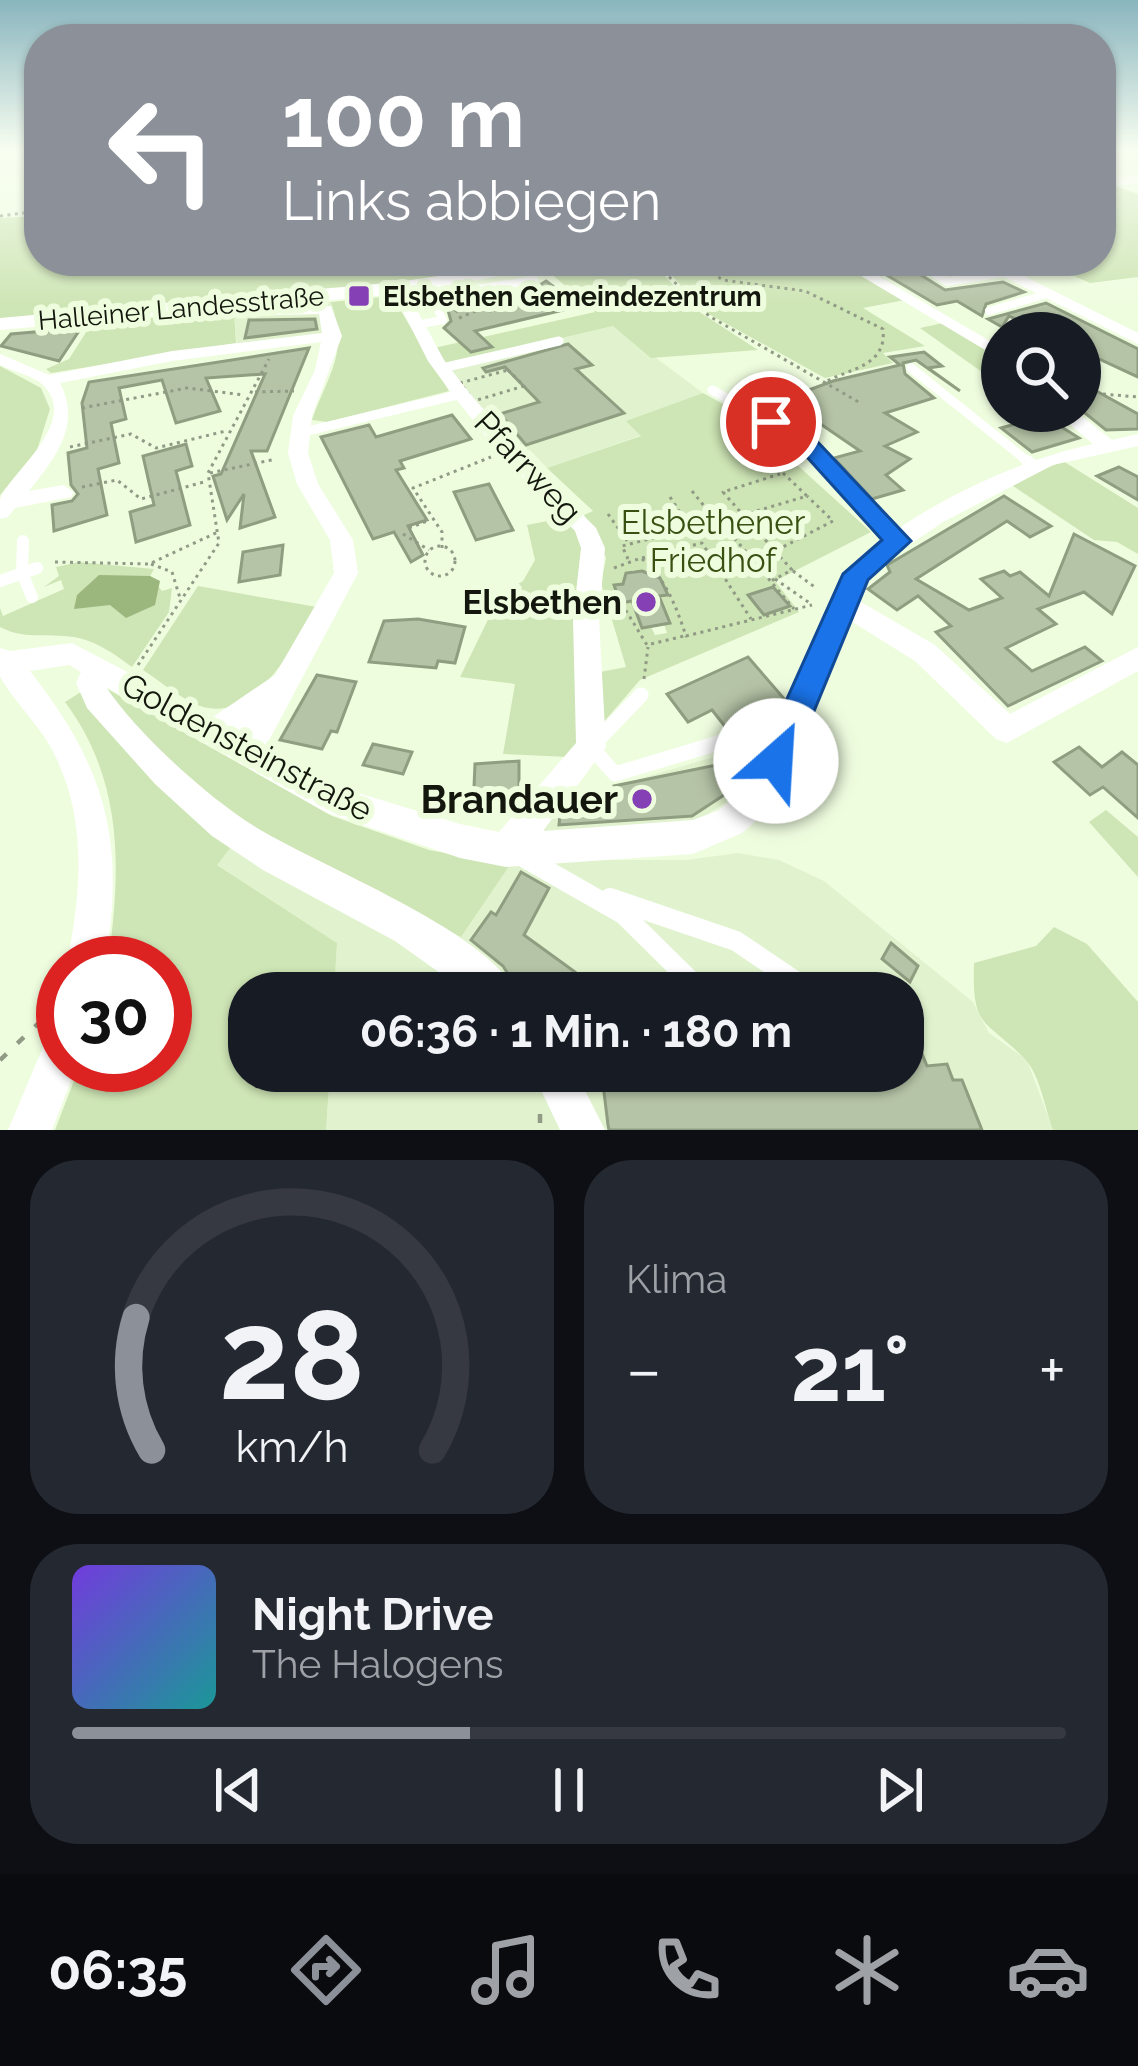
<!DOCTYPE html>
<html lang="de">
<head>
<meta charset="utf-8">
<style>
	body { margin:0; font-family:Raleway,sans-serif; background:#242831; color:#f1f3f6; height:100vh; display:flex; flex-direction:column; font-size:45px; white-space:nowrap }
	* { box-sizing:border-box; margin:0 }
	p { font-size:39px; color:#9ea1a6 }
	.icon { flex:none; width:66px; height:66px; fill:none; stroke:currentColor; stroke-width:2; stroke-linecap:round; stroke-linejoin:round }
	.map { position:relative; height:1130px; overflow:hidden }
	.side { display:flex; flex-direction:column; gap:30px; padding:30px; background:#0d0f14; flex:1 }
	.side>* { flex:none }
	.banner { position:absolute; left:24px; top:24px; width:1092px; height:252px; border-radius:48px; box-shadow:0 3px 9px #0004; background:#8c9099; color:#fff; overflow:hidden }
	.controls { position:absolute; left:981px; top:312px; display:grid; gap:24px }
	.controls a { display:grid; place-items:center; width:120px; height:120px; border-radius:50%; background:#171b24; box-shadow:0 3px 9px #0004; font-size:60px }
	.speed { position:absolute; left:36px; top:936px; display:flex; gap:24px; font-size:60px; font-weight:700; text-align:center }
	.speed>* { display:grid; place-content:center; width:156px; height:156px; border-radius:50%; background:#171b24; box-shadow:0 3px 9px #0004; line-height:1 }
	.speed .limit { border:18px solid #d22; background:#fff; color:#111 }
	.pin { position:absolute; display:grid; place-items:center; width:102px; height:102px; color:#fff; margin:-51px; border:6px solid #fff; border-radius:50%; box-shadow:0 3px 12px #0007 }
	.me { position:absolute; width:132px; margin:-66px; rotate:26deg; stroke-linejoin:round; filter:drop-shadow(0 0 9px #0008) }
	.turn { display:flex; align-items:center; gap:42px; height:252px; padding:0 60px; font-size:54px }
	.turn .icon { width:156px; height:156px; stroke-width:2.5 }
	.turn b { display:block; font-size:84px; line-height:102px }
	.big { font-size:90px; font-weight:700; line-height:1.1 }
	.side .widget { flex:1; display:flex; flex-direction:column; justify-content:center; gap:18px; min-width:0; padding:0 42px; border-radius:48px; background:#242831 }
	.side .dial { align-items:center; gap:0 }
	.dial svg { height:312px; overflow:visible; fill:none; stroke:#363941; stroke-width:7; stroke-linecap:round; text-anchor:middle }
	.dial text { fill:#f1f3f6; stroke:none }
	.song { display:flex; align-items:center; gap:36px }
	.cover { width:144px; height:144px; border-radius:18px; background:linear-gradient(135deg,hsl(260 70% 55%),hsl(180 70% 35%)) }
	.played { height:12px; border-radius:6px; background:linear-gradient(90deg,#8c9099 40%,#363941 40%) }
	.keys { display:flex; justify-content:space-around; direction:ltr }
	.heat { display:flex; justify-content:space-between; align-items:center; font-size:66px; direction:ltr }
	.side .tiles { flex:1; display:grid; gap:30px; grid-template-columns:1fr 1fr }
	.widget:last-child { grid-column:span 2 }
	.trip { position:absolute; left:228px; top:972px; width:696px; height:120px; border-radius:48px; background:#171b24; box-shadow:0 3px 9px #0004; font-weight:700; line-height:120px; text-align:center }
	.dock { display:flex; height:192px; justify-content:space-around; align-items:center; background:#090b0e; color:#9ea1a6 }
	.dock .icon { width:84px; height:84px }
	.dock .active { color:#8c9099 }
	.dock b { font-size:54px; color:#f1f3f6 }
	.map>svg:first-child { display:block }
</style>
</head>
<body>
<div class="map">
<svg width="1138" height="1130" viewBox="0 0 1138 1130">
	<rect width="100%" height="100%" fill="#effddf"/>
	<g fill="#e1f3ce">
		<polygon points="331,302 341,333 237,349 234,311"/>
		<polygon points="613,326 703,393 627,421 642,435 547,468 530,450 518,455 446,365"/>
		<polygon points="778,738 746,789 702,818 665,832 541,838 554,804"/>
		<polygon points="245,830 461,937 510,865 549,860 686,860 738,853 779,860 824,881 973,1002 989,1033 1027,1060 1053,1130 326,1130 330,1071 903,1071 903,993 334,993 337,943 216,864"/>
	</g>
	<g fill="#cee5b5" fill-rule="evenodd">
		<polygon points="1112,185 1138,194 1138,277 1090,283 1056,268 1070,264 1066,261 1101,261 1101,186"/>
		<polygon points="39,216 39,261 464,261 467,271 421,281 0,321 0,218"/>
		<polygon points="602,261 650,261 701,313 758,350 651,358 613,326 446,365 434,348 595,312 547,270"/>
		<polygon points="658,261 838,261 905,300 863,308 925,346 883,353 893,363 825,378 707,313"/>
		<path d="M392,296L449,391L328,422L312,420C329,372 349,354 331,302Z"/>
		<polygon points="234,311 236,343 51,373 46,369 69,359 92,323"/>
		<polygon points="943,323 1002,358 1002,374 989,377 920,328"/>
		<polygon points="0,366 41,388 50,409 37,450 0,495"/>
		<path d="M703,393L801,447L784,453L871,532L775,581L799,612L640,680L602,724L595,673L626,667L601,583L606,558L584,515L593,511L547,468L641,436L626,421ZM633,570L660,578L668,594L659,596L669,622L664,624L667,633L655,635L651,627L642,628L632,601L620,602L614,586L625,583L624,576Z"/>
		<polygon points="1063,461 1138,508 1138,554 1117,542 1094,540 1010,484"/>
		<polygon points="563,518 571,520 587,555 576,749 568,757 503,754 515,684 460,677 500,595 523,581 535,560 527,525"/>
		<path d="M79,562L154,569L150,576L162,591L172,588L169,612L132,667C115,655 100,643 79,638C52,632 26,641 0,627V608L3,616L64,589L61,580L44,587L59,576L56,567L38,571Z"/>
		<path d="M198,586L317,607C295,642 256,725 200,706C181,699 160,681 143,670Z"/>
		<polygon points="102,686 332,816 429,850 510,865 461,937 245,830 134,730"/>
		<path d="M81,692L234,843L217,865L337,943L334,993H249V1071H330L326,1130H55L80,1065H165V963H108C121,870 124,781 65,702Z"/>
		<polygon points="1106,810 1138,837 1138,877 1089,822"/>
		<path d="M1054,927L1087,944L1138,1002V1130H1053C1045,1109 1040,1074 1024,1058C983,1017 972,1029 974,963L1036,946Z"/>
	</g>
	<polygon fill="#9cb77e" points="99,575 150,576 160,581 155,605 126,618 110,605 74,609 77,595"/>
	<g fill="#b5c3a6" stroke="#8f9d81" stroke-width="3">
		<polygon points="900,262 945,290 1003,282 1024,292 986,304 982,316 957,301 937,305 873,267"/>
		<polygon points="546,281 580,306 475,331 492,347 471,352 444,328 451,321 446,303 458,312 449,302 535,288"/>
		<polygon points="1046,303 1138,349 1138,377 1082,351 1080,333 1045,333 1009,316 1002,327 988,319"/>
		<polygon points="315,319 317,329 245,338 249,320"/>
		<polygon points="81,328 59,361 1,346 11,334"/>
		<polygon points="568,344 592,365 576,369 624,413 526,445 500,414 539,402 505,367 486,372 483,368"/>
		<polygon points="309,348 267,451 251,451 275,517 240,528 244,494 227,520 213,476 221,474 265,374 206,378 220,411 176,423 162,380 119,388 126,419 111,423 119,463 98,469 107,515 54,531 52,505 72,501 78,494 71,485 68,453 87,448 82,403 89,382"/>
		<polygon points="924,352 942,366 928,368 960,391 916,360 903,363 905,374 934,398 885,413 917,432 885,446 910,459 886,475 903,490 872,499 834,458 860,451 822,425 806,432 763,407 833,381 900,365 890,357"/>
		<polygon points="1080,382 1138,414 1138,429 1106,430 1080,409"/>
		<polygon points="452,415 471,439 400,461 404,468 396,470 427,520 408,526 423,555 411,562 394,532 373,539 321,437 369,425 376,437"/>
		<polygon points="1044,416 1079,438 1032,452 1001,428"/>
		<polygon points="186,444 192,466 176,471 190,525 136,542 130,512 154,505 143,456"/>
		<polygon points="1119,467 1138,477 1138,500 1097,476"/>
		<polygon points="489,484 513,530 476,540 454,492"/>
		<polygon points="1004,496 1051,526 1030,537 1007,521 916,579 969,610 1002,598 981,579 1004,571 1010,576 1020,572 1049,596 1074,534 1135,566 1112,614 1084,592 1038,609 1056,624 1006,648 1032,671 1085,647 1102,661 1008,706 936,632 951,626 918,596 897,610 868,589 890,572 887,565"/>
		<polygon points="283,545 280,575 239,582 243,552"/>
		<polygon points="642,571 660,578 668,595 659,596 670,623 642,628 632,601 620,603 614,585 623,584 626,573"/>
		<polygon points="773,587 790,606 764,615 748,595"/>
		<polygon points="418,619 465,627 455,663 438,661 436,668 369,662 384,621"/>
		<polygon points="748,657 786,701 779,717 735,739 712,710 688,722 667,694"/>
		<polygon points="317,675 356,682 337,732 331,731 322,749 280,740"/>
		<polygon points="373,744 412,752 403,774 363,765"/>
		<polygon points="1079,747 1102,767 1122,752 1138,765 1138,818 1103,787 1090,795 1054,762"/>
		<polygon points="519,761 519,802 514,807 473,810 475,764"/>
		<polygon points="736,761 744,782 692,816 559,825 560,815 588,808 586,800 615,792 614,786"/>
		<polygon points="521,872 549,888 524,935 575,972 565,993 520,993 503,966 471,940 491,912 496,915"/>
		<polygon points="891,943 918,966 910,982 882,959"/>
		<polygon points="921,1051 927,1066 947,1064 953,1080 962,1080 982,1130 609,1130 608,1125 603,1084 611,1071 617,1071 621,1085 683,1078 682,1071 903,1071 903,1053"/>
	</g>
	<g fill="none" stroke-linecap="round" stroke-linejoin="round">
		<g stroke="#909a85" stroke-width="3" stroke-dasharray="3 4.5" stroke-linecap="butt">
			<polyline points="0,216 39,211"/>
			<polyline points="653,261 709,316 862,404"/>
			<path d="M693,261L723,280L805,291L883,329C887,366 851,368 825,382"/>
			<polyline points="492,302 515,306 543,301"/>
			<polyline points="489,311 514,307"/>
			<polyline points="459,318 492,304"/>
			<polygon points="508,370 524,386 474,401 460,383"/>
			<polyline points="255,392 294,391"/>
			<polyline points="1103,394 1138,397"/>
			<polyline points="82,408 187,388 244,395"/>
			<polyline points="70,447 131,434 156,448 226,431"/>
			<polyline points="210,473 276,459"/>
			<polygon points="783,473 807,496 743,515 723,492"/>
			<polyline points="82,487 117,480 141,499 204,482"/>
			<polyline points="692,491 717,522"/>
			<polyline points="670,497 689,526"/>
			<polyline points="639,506 657,536"/>
			<polyline points="608,514 628,542"/>
			<polyline points="720,521 794,609"/>
			<polyline points="409,528 430,520"/>
			<polyline points="403,534 429,550"/>
			<circle cx="440" cy="561" r="15"/>
			<polyline points="442,548 442,532 413,488 491,457"/>
			<polyline points="777,550 833,521 807,496"/>
			<polyline points="642,558 702,543 751,619"/>
			<polyline points="628,559 622,546 743,515 792,570 771,581"/>
			<polyline points="55,562 149,564 218,532"/>
			<polyline points="151,564 172,572 180,598"/>
			<path d="M614,568L641,558C666,579 676,606 686,636L812,605"/>
			<polyline points="793,571 816,588"/>
			<polyline points="775,579 811,604"/>
			<polyline points="614,591 647,645 684,636"/>
			<polyline points="138,665 219,543 208,473 269,359"/>
			<polyline points="644,679 648,647"/>
		</g>
		<g stroke="#909a85" stroke-width="4.5" stroke-dasharray="9 15" stroke-linecap="butt">
			<polyline points="41,1025 57,971"/>
			<polyline points="0,1060 42,1020"/>
			<polyline points="540,1114 540,1130"/>
		</g>
		<g stroke="#fff" stroke-width="8">
			<polyline points="989,311 1044,295"/>
			<polyline points="416,325 443,320 435,304 441,295 534,280"/>
		</g>
		<g stroke="#fff" stroke-width="9">
			<polyline points="442,368 559,341"/>
			<polyline points="911,368 1031,464"/>
			<polyline points="712,390 804,441 825,464"/>
			<polyline points="299,433 461,394"/>
		</g>
		<g stroke="#fff" stroke-width="12">
			<polyline points="822,461 898,541"/>
			<polyline points="1027,461 1035,467"/>
			<polyline points="23,541 22,573 32,597"/>
			<polyline points="0,581 37,568"/>
		</g>
		<polyline stroke="#fff" stroke-width="15" points="641,695 591,747 615,774 722,742"/>
		<g stroke="#fff" stroke-width="20">
			<polyline points="525,858 623,914 703,993"/>
			<polyline points="610,898 736,941 813,993"/>
		</g>
		<g fill="#fff" fill-rule="evenodd">
			<polygon points="836,261 853,261 1002,348 1002,360"/>
			<polygon points="904,261 921,261 949,277 991,271 976,261 994,261 1138,333 1138,344 1004,277 947,286"/>
			<path d="M398,284L405,288L444,360L467,390L518,450L596,528L605,548L599,619L606,747L543,831L693,820L719,810L746,788L784,717L848,568C911,510 1010,462 1093,444L1054,411H1075L1112,440L1138,434V446L1053,465L943,522L884,562L867,579L859,601L935,645L1010,714L1138,647V671L1007,743L996,739L915,661L851,621L811,723L768,810L742,833L693,854L506,867L460,858L327,813L106,687C137,733 206,796 254,826C314,864 491,932 516,993H468L395,941L263,870L212,836L155,784L87,708L76,683L81,672L69,665L30,671C106,768 126,841 105,963H67C82,888 88,813 49,744C38,725 7,692 0,676C0,669 0,655 0,648L10,651L72,643L213,717L275,675L334,573L330,540L297,484L288,453L293,416L315,370L321,342L172,361L60,383C82,425 55,458 29,491L63,485L74,492L71,497L15,508L8,517L0,519C0,513 0,506 0,500C6,476 82,422 43,385C34,376 12,371 0,365V354L49,375L172,351L322,333L319,314L248,316L245,303L252,299L257,300L260,308L331,306L342,336L312,416L308,453L318,484L353,540L358,573L266,746L345,789L460,824L499,832L576,743L573,619L581,548L575,531L504,458L455,398L428,361L391,288Z"/>
			<polygon points="63,1027 63,1065 77,1065 52,1130 8,1130 49,1033"/>
			<polygon points="532,1071 575,1071 605,1130 560,1130"/>
		</g>
		<g fill="#fff" fill-rule="evenodd">
			<polygon points="1138,176 1138,184 1101,186 1101,178"/>
			<polygon points="539,261 585,261 398,294 0,330 0,318 398,282"/>
		</g>
	</g>
	<linearGradient id="sky" x2="0" y2="1"><stop stop-color="#89b5be"/><stop offset="0.49" stop-color="#f8fef1"/><stop offset="1" stop-color="#f8fef1" stop-opacity="0"/></linearGradient>
	<rect width="1138" height="307" fill="url(#sky)"/>
	<polygon fill="#1a73e8" stroke="#114b97" stroke-width="3" points="771,415 813,437 911,541 868,580 789,772 776,777 764,772 759,761 843,574 882,540 797,446 764,426 764,417"/>
	<g fill="#8440b4" stroke="#effddf" stroke-width="4.5">
		<rect x="347" y="284" width="24" height="24" rx="6"/>
		<circle cx="646" cy="602" r="12"/>
		<circle cx="642" cy="799" r="12"/>
	</g>
	<g text-anchor="middle" dominant-baseline="central" stroke-width="12" stroke-linejoin="round" paint-order="stroke">
		<g font-size="27" font-weight="bold" fill="#13170d" stroke="#effddf" text-anchor="start">
			<text x="383" y="296">Elsbethen Gemeindezentrum</text>
		</g>
		<g font-size="27" fill="#13170d" stroke="#effddf">
			<text transform="translate(181 308) rotate(-5)">Halleiner Landesstraße</text>
		</g>
		<g font-size="33" fill="#13170d" stroke="#effddf">
			<text transform="translate(528 467) rotate(47)">Pfarrweg</text>
			<text transform="translate(247 747) rotate(28)">Goldensteinstraße</text>
		</g>
		<g font-size="33" fill="#385012" stroke="#effddf">
			<text x="713" y="522">Elsbethener<tspan x="713" dy="38">Friedhof</tspan></text>
		</g>
		<g font-size="33" font-weight="bold" fill="#13170d" stroke="#effddf" text-anchor="end">
			<text x="622" y="602">Elsbethen</text>
		</g>
		<g font-size="39" font-weight="bold" fill="#13170d" stroke="#effddf" text-anchor="end">
			<text x="618" y="799">Brandauer</text>
		</g>
	</g>
</svg>
<div class="controls">
<a><svg class="icon" aria-label="search" viewBox="0 0 24 24"><circle cx="10" cy="10" r="6"/><path d="M15 15l6 6"/></svg></a>
</div>
<div class="speed"><div class="limit">30</div></div>
<div class="pin" style="left:771px;top:422px;background:#d93025"><svg class="icon" aria-label="arrive" viewBox="0 0 24 24"><path d="M6 21V4h12l-3 4 3 4H6"/></svg></div>
<svg class="me" style="left:776px;top:761px" viewBox="-20 -20 40 40"><circle r="19" fill="#fff"/><path d="M0-13L10 11 0 6-10 11z" fill="#1a73e8"/></svg>
<div class="trip">06:36 · 1 Min. · 180 m</div>
<div class="banner">
<div class="turn"><svg class="icon" aria-label="left" viewBox="0 0 24 24"><path d="M17 20v-9H6M10 6l-5 5 5 5"/></svg><div><b>100 m</b>Links abbiegen</div></div>
</div>
</div>
<section class="side">
<div class="tiles">
<div class="widget dial"><svg viewBox="0 0 100 80">
<path d="M14 69A42 42 0 1 1 86 69"/>
<path d="M14 69A42 42 0 0 1 10 35" stroke="#8c9099"/>
<text x="50" y="56" font-size="32" font-weight="700">28</text>
<text x="50" y="72" font-size="11">km/h</text>
</svg></div>
<div class="widget"><p>Klima</p>
<div class="heat"><a>−</a><b class="big">21°</b><a>+</a></div>
</div>
<div class="widget">
<div class="song"><i class="cover"></i><div><b>Night Drive</b><p>The Halogens</p></div></div>
<div class="played"></div>
<div class="keys"><svg class="icon" aria-label="previous" viewBox="0 0 24 24"><path d="M18 5L8 12l10 7zM5 5v14"/></svg><svg class="icon" aria-label="pause" viewBox="0 0 24 24"><path d="M8 5v14M16 5v14"/></svg><svg class="icon" aria-label="next" viewBox="0 0 24 24"><path d="M6 5l10 7-10 7zM19 5v14"/></svg></div>
</div>
</div>
</section>
<nav class="dock">
<b>06:35</b>
<svg class="icon active" aria-label="directions" viewBox="0 0 24 24"><path d="M12 3l9 9-9 9-9-9zM9 14v-3h6M13 9l2 2-2 2"/></svg>
<svg class="icon" aria-label="music" viewBox="0 0 24 24"><path d="M9 18V5l10-2v13"/><circle cx="6" cy="18" r="3"/><circle cx="16" cy="16" r="3"/></svg>
<svg class="icon" aria-label="phone" viewBox="0 0 24 24"><path d="M5 4h4l2 5-3 2q2 4 5 5l2-3 5 2v4C11 20 4 13 5 4z"/></svg>
<svg class="icon" aria-label="climate" viewBox="0 0 24 24"><path d="M12 3v18M4 7l16 10M4 17L20 7"/></svg>
<svg class="icon" aria-label="car" viewBox="0 0 24 24"><path d="M5 17H2v-5l4-1 3-4h7l3 4 3 1v5h-3M9 17h6M6 11h13"/><circle cx="7" cy="17" r="2"/><circle cx="17" cy="17" r="2"/></svg>
</nav>
</body>
</html>
